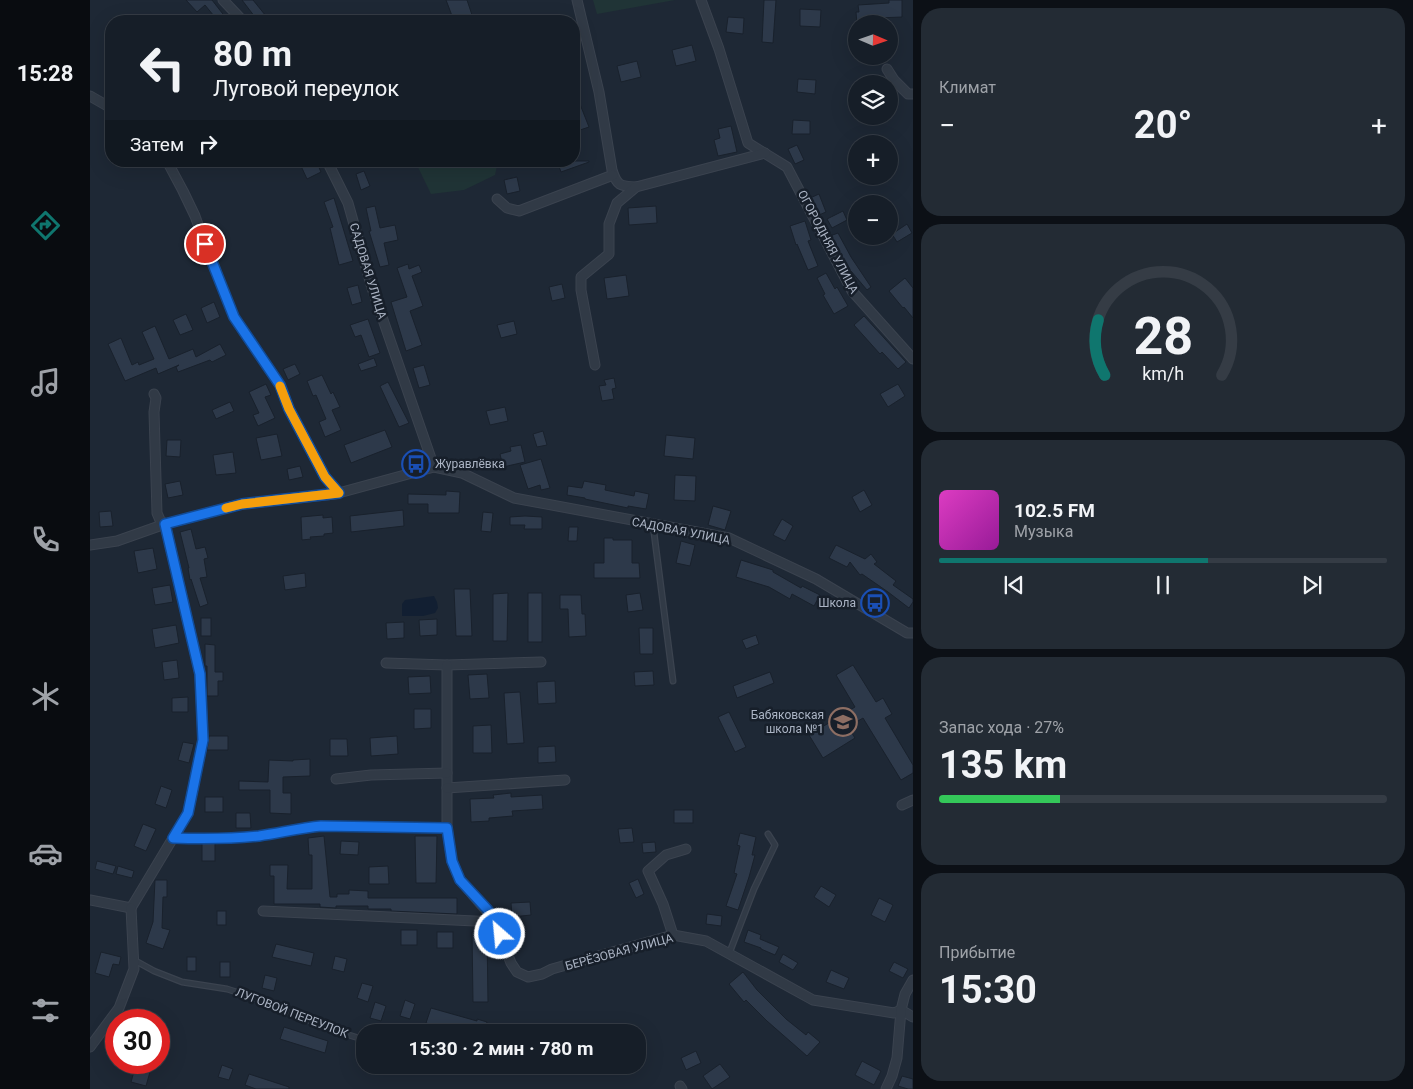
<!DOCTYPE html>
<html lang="ru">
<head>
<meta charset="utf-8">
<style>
	body { margin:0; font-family:Roboto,sans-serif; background:#232b34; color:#f1f3f6; height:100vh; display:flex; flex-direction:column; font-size:19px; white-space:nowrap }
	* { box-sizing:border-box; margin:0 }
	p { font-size:16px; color:#9ea2a8 }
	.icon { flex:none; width:28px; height:28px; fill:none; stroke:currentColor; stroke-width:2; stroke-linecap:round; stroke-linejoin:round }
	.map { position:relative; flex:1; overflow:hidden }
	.panel { display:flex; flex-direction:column; gap:8px; padding:8px; background:#0c1016; width:500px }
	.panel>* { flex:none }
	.guide { position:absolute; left:15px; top:15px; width:475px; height:152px; border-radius:20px; box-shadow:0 5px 20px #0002,0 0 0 1px #353c45; background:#161e28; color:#f1f3f6; overflow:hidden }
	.needle { width:32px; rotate:92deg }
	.fabs { position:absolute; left:758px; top:15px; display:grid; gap:10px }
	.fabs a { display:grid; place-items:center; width:50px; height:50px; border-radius:50%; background:#161e28; box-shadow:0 5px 20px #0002,0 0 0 1px #353c45; font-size:25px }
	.speed { position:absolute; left:15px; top:1009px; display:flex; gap:10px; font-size:25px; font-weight:700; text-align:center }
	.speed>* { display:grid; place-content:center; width:65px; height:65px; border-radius:50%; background:#161e28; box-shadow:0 5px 20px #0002,0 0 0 1px #353c45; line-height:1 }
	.speed .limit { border:8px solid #d22; background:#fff; color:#111 }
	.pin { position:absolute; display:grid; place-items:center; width:42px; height:42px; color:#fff; margin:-21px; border:2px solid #fff; border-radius:50%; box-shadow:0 1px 5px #0007 }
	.me { position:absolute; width:55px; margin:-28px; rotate:333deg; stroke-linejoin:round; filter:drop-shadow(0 0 4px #0008) }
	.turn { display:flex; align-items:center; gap:18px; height:105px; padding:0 25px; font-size:22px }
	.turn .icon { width:65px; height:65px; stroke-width:2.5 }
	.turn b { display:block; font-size:35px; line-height:42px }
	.then { display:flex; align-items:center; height:48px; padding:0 25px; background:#0003; gap:10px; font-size:19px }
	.big { font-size:38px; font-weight:700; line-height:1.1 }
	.panel .tile { flex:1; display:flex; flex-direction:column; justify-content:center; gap:8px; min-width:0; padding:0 18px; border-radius:20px; background:#232b34 }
	.panel .dial { align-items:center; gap:0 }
	.dial svg { height:130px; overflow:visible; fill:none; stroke:#353c45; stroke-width:7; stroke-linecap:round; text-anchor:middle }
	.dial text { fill:#f1f3f6; stroke:none }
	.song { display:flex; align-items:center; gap:15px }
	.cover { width:60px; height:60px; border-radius:8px; background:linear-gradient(135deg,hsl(310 70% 55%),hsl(300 70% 35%)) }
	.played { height:5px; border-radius:2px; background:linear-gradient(90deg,#0f766e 60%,#353c45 60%) }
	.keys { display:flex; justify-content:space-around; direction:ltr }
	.heat { display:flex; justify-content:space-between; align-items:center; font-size:28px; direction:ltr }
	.charge { height:8px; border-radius:4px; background:linear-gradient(90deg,#34c759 27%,#353c45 0) }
	.trip { position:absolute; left:266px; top:1024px; width:290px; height:50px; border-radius:20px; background:#161e28; box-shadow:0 5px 20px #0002,0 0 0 1px #353c45; font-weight:700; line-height:50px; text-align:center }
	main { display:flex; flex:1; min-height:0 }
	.tabs { display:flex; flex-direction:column; width:90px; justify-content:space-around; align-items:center; background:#090c10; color:#9ea2a8 }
	.tabs .icon { width:35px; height:35px }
	.tabs .current { color:#0f766e }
	.tabs b { font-size:22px; color:#f1f3f6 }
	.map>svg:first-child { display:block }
</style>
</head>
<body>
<main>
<nav class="tabs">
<b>15:28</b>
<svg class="icon current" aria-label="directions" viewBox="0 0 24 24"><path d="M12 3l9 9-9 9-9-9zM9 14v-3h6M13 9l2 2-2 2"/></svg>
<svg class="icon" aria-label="music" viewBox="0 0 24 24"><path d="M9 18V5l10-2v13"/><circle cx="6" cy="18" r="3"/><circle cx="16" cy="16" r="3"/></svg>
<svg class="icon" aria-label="phone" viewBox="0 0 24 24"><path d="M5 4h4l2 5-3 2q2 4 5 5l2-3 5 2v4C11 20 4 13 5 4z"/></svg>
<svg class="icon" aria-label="climate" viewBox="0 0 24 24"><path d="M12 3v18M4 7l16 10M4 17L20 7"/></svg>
<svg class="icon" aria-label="car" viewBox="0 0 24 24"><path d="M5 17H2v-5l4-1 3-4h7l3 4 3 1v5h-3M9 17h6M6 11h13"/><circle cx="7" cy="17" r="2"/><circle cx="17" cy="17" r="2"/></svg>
<svg class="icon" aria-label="filters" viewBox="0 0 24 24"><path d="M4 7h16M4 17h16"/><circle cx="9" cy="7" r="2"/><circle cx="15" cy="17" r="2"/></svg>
</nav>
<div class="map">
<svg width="823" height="1089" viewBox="0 0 823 1089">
	<rect width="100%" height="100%" fill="#1e2835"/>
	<g fill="#203436">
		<polygon points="503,0 585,0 507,14"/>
		<polygon points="325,161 408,161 405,175 374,190 341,194"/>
	</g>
	<polygon fill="#121f32" points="344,596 347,602 348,608 345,613 333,616 312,616 312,604 315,600"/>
	<g fill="#2d394a" stroke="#19212c">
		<polygon points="96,0 122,0 136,18 132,21 128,21 115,5 107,12"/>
		<polygon points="152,0 163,0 180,21 168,21"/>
		<polygon points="356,0 377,0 384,21 364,21"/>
		<polygon points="674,0 686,0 683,43 672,42"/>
		<polygon points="799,0 812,0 812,17 787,18 787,23 767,24 766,12 769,12 768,5 799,3"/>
		<polygon points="710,9 731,10 730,27 710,26"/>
		<polygon points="638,17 654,18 653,34 636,32"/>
		<polygon points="602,45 606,61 586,66 582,50"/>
		<polygon points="547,61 551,77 531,82 527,66"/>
		<polygon points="708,79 726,80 725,94 707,92"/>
		<polygon points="484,89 499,127 484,132"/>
		<polygon points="703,120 720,121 720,134 702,134"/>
		<polygon points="641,126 647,152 628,156 624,140 630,138 628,129"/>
		<polygon points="707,145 714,160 705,164 698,149"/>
		<polygon points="222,161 226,161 231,172 217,179 211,166"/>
		<polygon points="467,161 499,161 499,162 471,172"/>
		<polygon points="274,171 280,186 271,190 266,174"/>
		<polygon points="427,177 430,191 417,194 414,180"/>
		<polygon points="729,194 736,212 729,215 720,198"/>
		<polygon points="244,198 263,261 249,265 240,228 243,227 234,202"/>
		<polygon points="285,206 290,228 305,225 308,240 294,243 299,265 290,267 279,231 281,231 276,208"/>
		<polygon points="566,206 567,223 539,225 538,208"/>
		<polygon points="753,211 757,220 742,228 737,219"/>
		<polygon points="715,221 721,240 718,241 728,266 718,270 707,244 706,245 700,226"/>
		<polygon points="817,224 822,233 807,242 802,234"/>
		<polygon points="748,233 761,257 781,287 777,290 761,271 760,272 740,236"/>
		<polygon points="318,264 319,269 329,265 332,272 322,276 333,306 320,311 332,345 316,351 301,302 317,297 307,268"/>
		<polygon points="736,273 745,289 747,287 758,306 744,314 733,295 735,294 727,278"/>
		<polygon points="536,275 539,296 517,299 514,278"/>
		<polygon points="815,278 823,288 823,318 814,307 813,308 799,291"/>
		<polygon points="472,284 475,298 462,301 459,287"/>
		<polygon points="268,285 272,302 262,305 257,288"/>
		<polygon points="124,302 130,317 117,323 111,308"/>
		<polygon points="96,314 103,330 90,335 83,320"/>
		<polygon points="774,316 816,362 808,369 792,352 790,354 764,325"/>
		<polygon points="278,319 290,353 279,357 271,335 265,337 260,325"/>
		<polygon points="424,321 427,334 411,338 407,325"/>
		<polygon points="65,326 79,359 103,349 106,357 130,344 136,355 122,362 120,360 88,372 86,367 89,365 68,374 66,368 35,381 18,344 31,338 42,365 48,362 49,365 64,359 52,332"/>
		<polygon points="284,358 287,366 271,371 268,364"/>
		<polygon points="205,364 210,374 198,380 193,369"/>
		<polygon points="334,365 340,385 329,388 323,368"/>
		<polygon points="232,375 241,394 243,392 250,407 242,410 251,430 235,437 229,422 236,419 226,395 223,396 217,381"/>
		<polygon points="524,378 526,388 522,389 524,399 512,401 509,386 516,385 514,380"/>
		<polygon points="298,382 319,423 309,427 290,386"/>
		<polygon points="176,384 181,395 175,397 185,418 168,426 163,415 169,413 159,392"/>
		<polygon points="808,384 815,396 798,407 790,394"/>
		<polygon points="140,402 144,411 126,419 122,410"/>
		<polygon points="415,407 418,421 400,425 396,411"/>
		<polygon points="295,430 302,447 261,463 254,445"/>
		<polygon points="453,431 457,445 447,447 443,434"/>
		<polygon points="187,434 192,456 171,460 166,438"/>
		<polygon points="576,435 605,438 603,459 574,456"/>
		<polygon points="77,440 91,440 90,457 76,456"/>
		<polygon points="431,445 435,462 413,467 410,454 421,451 420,447"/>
		<polygon points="143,452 146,473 126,475 123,455"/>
		<polygon points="451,459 460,488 451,490 450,485 438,489 430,465"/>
		<polygon points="210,466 213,477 199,480 197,469"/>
		<polygon points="585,475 606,476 605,501 584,500"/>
		<polygon points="90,481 93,495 78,498 75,484"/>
		<polygon points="494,481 516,485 515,490 544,496 545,491 559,494 556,509 538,506 538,508 495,499 495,498 477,495 478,486 492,488"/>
		<polygon points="774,490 782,505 770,512 762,497"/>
		<polygon points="356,491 370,492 369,513 338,513 338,504 318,504 318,494 356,495"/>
		<polygon points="623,506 641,511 635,530 618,525"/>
		<polygon points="313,510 314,526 261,532 260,516"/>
		<polygon points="21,511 23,526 10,527 9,512"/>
		<polygon points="393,512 403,513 401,532 391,531"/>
		<polygon points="233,515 233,518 242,517 243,533 234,534 234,536 220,537 221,539 212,540 211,517"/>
		<polygon points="435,516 452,517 452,529 434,529 435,525 420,525 420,517"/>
		<polygon points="692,519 703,526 695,541 683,535"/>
		<polygon points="479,527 488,527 487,541 478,541"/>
		<polygon points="101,529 106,549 115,547 118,558 114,559 117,577 110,578 118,604 110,607 101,579 100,580 98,568 99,568 90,532"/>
		<polygon points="514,538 523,538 523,540 542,540 542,563 549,563 550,578 504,578 504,563 514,563"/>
		<polygon points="591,541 605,545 600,566 586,563"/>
		<polygon points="746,545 775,559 781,554 787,562 784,564 806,581 803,585 823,599 823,602 819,608 798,592 772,574 770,575 760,562 757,567 739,558"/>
		<polygon points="63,548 67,569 48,573 44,551"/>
		<polygon points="651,560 683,570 683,572 711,588 712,586 730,595 724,606 702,594 700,599 679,587 646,577"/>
		<polygon points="215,573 216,587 195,590 193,576"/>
		<polygon points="80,585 83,602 65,605 62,588"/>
		<polygon points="364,589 380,589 382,636 366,636"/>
		<polygon points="418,593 417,641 403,641 403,594"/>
		<rect x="438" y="593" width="14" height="49"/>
		<polygon points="550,593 553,610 538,612 536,595"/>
		<polygon points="470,595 491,595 492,614 495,614 496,636 479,637 478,609 470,609"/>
		<rect x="111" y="618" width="10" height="18"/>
		<polygon points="347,619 347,635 330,636 329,620"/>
		<polygon points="314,622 314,638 297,639 296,623"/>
		<polygon points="86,625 89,643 65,648 62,629"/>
		<polygon points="549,628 563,628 563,654 550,654"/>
		<polygon points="666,635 669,644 656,649 652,640"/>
		<polygon points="115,644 125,645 125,672 133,672 133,681 128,681 128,696 117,696 117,666 115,666"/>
		<polygon points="87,660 89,678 74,680 72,662"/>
		<polygon points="763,665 786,702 793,698 802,714 795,718 823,765 823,773 811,780 773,718 758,727 765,738 733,758 719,735 765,707 746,675"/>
		<polygon points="563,671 564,685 545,686 544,672"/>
		<polygon points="680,672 684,683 647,698 643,686"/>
		<polygon points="397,674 399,698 380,699 378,675"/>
		<polygon points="340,676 341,693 319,694 318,677"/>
		<polygon points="465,681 466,703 448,704 447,682"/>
		<polygon points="430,692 434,743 417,744 414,693"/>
		<polygon points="98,697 98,712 82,712 82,698"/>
		<polygon points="324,709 341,709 341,728 324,729"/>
		<polygon points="639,712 656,747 645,752 628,717"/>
		<polygon points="401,725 402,753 383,753 383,726"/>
		<polygon points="119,736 138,736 138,750 117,750"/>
		<polygon points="307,736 308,754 281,756 280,738"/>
		<polygon points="240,739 257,739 258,756 240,756"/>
		<polygon points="93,742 104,744 99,763 88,760"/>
		<polygon points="465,746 466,762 448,763 448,747"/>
		<polygon points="220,759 220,776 193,777 193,793 201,793 201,814 180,813 180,790 149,790 149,781 178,782 179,760 203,761 203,760"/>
		<polygon points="71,786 82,790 76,808 65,804"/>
		<polygon points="421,793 421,797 452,795 453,809 422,811 423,816 399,818 399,821 381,822 380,799 404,798 403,795"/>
		<rect x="115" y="797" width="18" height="15"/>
		<rect x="584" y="810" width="19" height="13"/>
		<polygon points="146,813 160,813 161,828 146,828"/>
		<polygon points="53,824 66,829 56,851 44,846"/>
		<polygon points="542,828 544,842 530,843 528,829"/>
		<polygon points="650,833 666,837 662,855 665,855 659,877 648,910 636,906 647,874 644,873 650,846 647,845"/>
		<polygon points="234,836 240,897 247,897 247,894 259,894 259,890 278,891 278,898 367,898 367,914 301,911 301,909 278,909 278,906 246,906 246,908 230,907 230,904 184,904 184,876 180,876 180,865 198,865 197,889 222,889 222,855 219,855 218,838"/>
		<polygon points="325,836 347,836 346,883 326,883"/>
		<polygon points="251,841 269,842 268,855 250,854"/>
		<polygon points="565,842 566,852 553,853 552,843"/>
		<rect x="112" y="843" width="13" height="18"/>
		<polygon points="7,861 26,866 23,874 5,869"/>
		<polygon points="28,866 44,871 42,878 26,874"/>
		<polygon points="298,866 299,884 279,884 279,867"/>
		<polygon points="548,879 554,894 546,898 539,883"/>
		<polygon points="65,880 77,880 77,897 73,897 72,928 80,930 73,949 56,943 63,922"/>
		<polygon points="731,886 746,895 739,907 724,897"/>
		<polygon points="789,898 803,905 795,922 781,915"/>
		<polygon points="440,902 441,915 422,917 421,903"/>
		<rect x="127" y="911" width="9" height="14"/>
		<polygon points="617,914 632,916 631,926 616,924"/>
		<rect x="311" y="930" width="16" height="15"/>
		<polygon points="658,930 671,935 670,939 689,947 685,955 671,949 671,948 654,942"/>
		<rect x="347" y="932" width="16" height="16"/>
		<polygon points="382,932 397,932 398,1002 383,1002"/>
		<polygon points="186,944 224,953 221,966 182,957"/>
		<polygon points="11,952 31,957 29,965 23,964 19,977 5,973"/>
		<polygon points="693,954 708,963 703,970 689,962"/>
		<polygon points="245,956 257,959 254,972 242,969"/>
		<rect x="97" y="957" width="9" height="14"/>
		<rect x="130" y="962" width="10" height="15"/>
		<polygon points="804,962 818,969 813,978 799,971"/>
		<polygon points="741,970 759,978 754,989 736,982"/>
		<polygon points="653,972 667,990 696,1019 716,1035 718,1032 730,1042 717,1056 677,1021 656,1000 654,1002 639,984"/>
		<polygon points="175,975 187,978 184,991 172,988"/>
		<polygon points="272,983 283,986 278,1002 267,998"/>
		<polygon points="315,1000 325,1004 320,1019 310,1016"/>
		<polygon points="285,1002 296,1006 291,1021 280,1018"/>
		<polygon points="341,1008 387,1021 387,1019 397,1022 394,1032 369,1032 336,1023"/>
		<polygon points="194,1027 238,1041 235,1053 190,1039"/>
		<polygon points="606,1051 611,1063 596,1070 591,1058"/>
		<polygon points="772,1061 791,1071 784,1085 765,1075"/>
		<polygon points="630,1064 640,1077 622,1089 613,1076"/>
		<polygon points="132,1065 143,1069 139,1080 128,1077"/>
		<polygon points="45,1068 60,1072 56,1086 41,1082"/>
		<polygon points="159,1074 199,1087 199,1089 166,1089 155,1085"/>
		<polygon points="812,1076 823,1079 823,1089 818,1089 808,1086"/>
	</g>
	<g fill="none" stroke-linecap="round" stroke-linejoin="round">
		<defs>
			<g id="lane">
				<polyline points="563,525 583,681"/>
				<path d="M84,838C113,839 141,839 170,836C190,833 210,828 231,826L357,828"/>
				<polyline points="639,954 664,889 685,845 678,834"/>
				<polyline points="44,960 64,971 92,982 137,989 159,996 246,1031 275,1040"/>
			</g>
			<g id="street">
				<polyline points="133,0 153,21"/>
				<path d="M487,0L509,92L522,170C527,186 530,186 546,187"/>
				<polyline points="611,0 629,49 658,143 697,167 762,291 823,359"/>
				<polyline points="797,69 804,80 818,94 823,94"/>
				<polyline points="0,96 21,108"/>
				<polyline points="77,161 93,191 105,216 115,244 144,317 190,385 199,409 235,477 249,493"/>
				<polyline points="237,161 258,203 282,288 344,467"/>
				<polyline points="407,199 417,208 429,211 523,175"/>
				<polyline points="505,365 491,290 491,277 519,254 519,224 527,203 546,187 675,153"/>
				<polyline points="0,545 27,541 75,524 152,504 245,494 344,467 372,473 424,498 639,538 726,579 817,633 823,633"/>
				<polyline points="296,663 357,665 451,662"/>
				<polyline points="357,665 357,828 362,861 370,880 406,922 414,945 421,963 427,972 438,977 452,974 462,969 583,935 616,941 723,1000 804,1013 811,1010"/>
				<polyline points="246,779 281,775 357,773"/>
				<polyline points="357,788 475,780"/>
				<polyline points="812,805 823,800"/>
				<polyline points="0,900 41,908 98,813 113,740 110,674 75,524 70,520 67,513 64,412 66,398 64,394"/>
				<polyline points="173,911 406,922"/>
				<polyline points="583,935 573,904 558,871 576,855 596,849"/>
				<polyline points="811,1010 823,1017"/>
				<polyline points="0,1047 29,1008 44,969 41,908"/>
				<polyline points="590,1086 592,1089"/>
				<polyline points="796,1089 802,1076 807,1058 811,1010 815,994 823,980"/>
			</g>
		</defs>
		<use href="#lane" stroke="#3b434f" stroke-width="7"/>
		<use href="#street" stroke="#3b434f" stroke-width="11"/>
		<use href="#lane" stroke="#313a46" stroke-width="4.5"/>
		<use href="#street" stroke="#313a46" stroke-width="9"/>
	</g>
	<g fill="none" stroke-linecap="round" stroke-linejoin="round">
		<defs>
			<path id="route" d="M115,244L144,317L190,385L199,409L235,477L249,493L152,504L75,524L110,674L113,740L98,813L83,838C112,839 140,839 169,836C190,833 210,828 231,826L357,828L362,861L370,880L397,909L406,922L410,934"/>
		</defs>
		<use href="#route" stroke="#114b97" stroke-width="12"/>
		<use href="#route" stroke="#1a73e8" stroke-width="9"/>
		<polyline stroke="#f59e0b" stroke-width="9" points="136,508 152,504 249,493 235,477 199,409 190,386"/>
	</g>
	<defs>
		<symbol id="bus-ring" viewBox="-11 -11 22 22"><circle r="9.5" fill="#171f2a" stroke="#1a4fb4" stroke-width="1.5"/><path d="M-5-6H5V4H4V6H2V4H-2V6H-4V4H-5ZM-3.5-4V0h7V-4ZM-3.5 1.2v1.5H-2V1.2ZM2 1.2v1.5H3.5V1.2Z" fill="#1a4fb4"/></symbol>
		<symbol id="school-ring" viewBox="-11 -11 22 22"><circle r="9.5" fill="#171f2a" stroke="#8d6e63" stroke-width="1.5"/><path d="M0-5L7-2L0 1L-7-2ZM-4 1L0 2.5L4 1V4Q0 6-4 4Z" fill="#8d6e63"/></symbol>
	</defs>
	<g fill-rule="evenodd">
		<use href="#bus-ring" x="310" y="448" width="32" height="32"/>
		<use href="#bus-ring" x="769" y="587" width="32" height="32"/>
		<use href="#school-ring" x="737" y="706" width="32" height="32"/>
	</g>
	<g text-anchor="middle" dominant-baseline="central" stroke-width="5" stroke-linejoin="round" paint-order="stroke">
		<g font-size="12" fill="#abb4c4" stroke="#171f2a">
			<text transform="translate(738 242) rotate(62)">ОГОРОДНЯЯ УЛИЦА</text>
			<text transform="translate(278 271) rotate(73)">САДОВАЯ УЛИЦА</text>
			<text transform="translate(591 531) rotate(11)">САДОВАЯ УЛИЦА</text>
			<text transform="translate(529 952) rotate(-15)">БЕРЁЗОВАЯ УЛИЦА</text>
			<text transform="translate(202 1013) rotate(21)">ЛУГОВОЙ ПЕРЕУЛОК</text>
		</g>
		<g font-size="12" fill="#abb4c4" stroke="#171f2a" text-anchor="end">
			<text x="345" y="464" text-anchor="start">Журавлёвка</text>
			<text x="766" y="603">Школа</text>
			<text x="734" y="715">Бабяковская<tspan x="734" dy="14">школа №1</tspan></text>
		</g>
	</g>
</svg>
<div class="fabs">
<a><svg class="needle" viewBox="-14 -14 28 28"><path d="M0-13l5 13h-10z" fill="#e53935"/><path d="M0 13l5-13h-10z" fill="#9ea2a8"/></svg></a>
<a><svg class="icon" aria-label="layers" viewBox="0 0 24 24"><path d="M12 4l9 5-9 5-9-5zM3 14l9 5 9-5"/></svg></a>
<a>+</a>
<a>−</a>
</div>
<div class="speed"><div class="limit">30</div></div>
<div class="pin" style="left:115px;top:244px;background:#d93025"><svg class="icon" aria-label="arrive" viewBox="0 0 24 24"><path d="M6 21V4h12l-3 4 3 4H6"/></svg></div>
<svg class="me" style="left:410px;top:934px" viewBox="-20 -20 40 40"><circle r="17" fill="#1a73e8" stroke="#fff" stroke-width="3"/><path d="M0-11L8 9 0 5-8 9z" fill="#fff"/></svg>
<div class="trip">15:30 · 2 мин · 780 m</div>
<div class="guide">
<div class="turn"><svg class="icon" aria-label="left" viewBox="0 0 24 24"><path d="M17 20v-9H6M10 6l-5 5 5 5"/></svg><div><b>80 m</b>Луговой переулок</div></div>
<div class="then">Затем<svg class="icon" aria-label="right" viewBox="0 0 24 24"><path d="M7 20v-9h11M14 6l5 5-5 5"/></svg></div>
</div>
</div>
<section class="panel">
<div class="tile"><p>Климат</p>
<div class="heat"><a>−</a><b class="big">20°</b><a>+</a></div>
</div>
<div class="tile dial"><svg viewBox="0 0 100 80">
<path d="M14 69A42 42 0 1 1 86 69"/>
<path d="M14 69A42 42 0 0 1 10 35" stroke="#0f766e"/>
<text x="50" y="56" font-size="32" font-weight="700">28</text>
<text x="50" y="72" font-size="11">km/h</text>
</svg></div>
<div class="tile">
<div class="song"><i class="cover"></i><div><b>102.5 FM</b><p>Музыка</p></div></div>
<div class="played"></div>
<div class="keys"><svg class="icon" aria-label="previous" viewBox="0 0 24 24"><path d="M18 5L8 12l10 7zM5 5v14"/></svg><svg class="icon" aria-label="pause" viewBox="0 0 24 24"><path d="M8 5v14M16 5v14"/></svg><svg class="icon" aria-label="next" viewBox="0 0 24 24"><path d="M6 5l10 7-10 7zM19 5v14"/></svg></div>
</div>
<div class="tile"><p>Запас хода · 27%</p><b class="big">135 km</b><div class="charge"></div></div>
<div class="tile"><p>Прибытие</p><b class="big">15:30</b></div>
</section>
</main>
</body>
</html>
